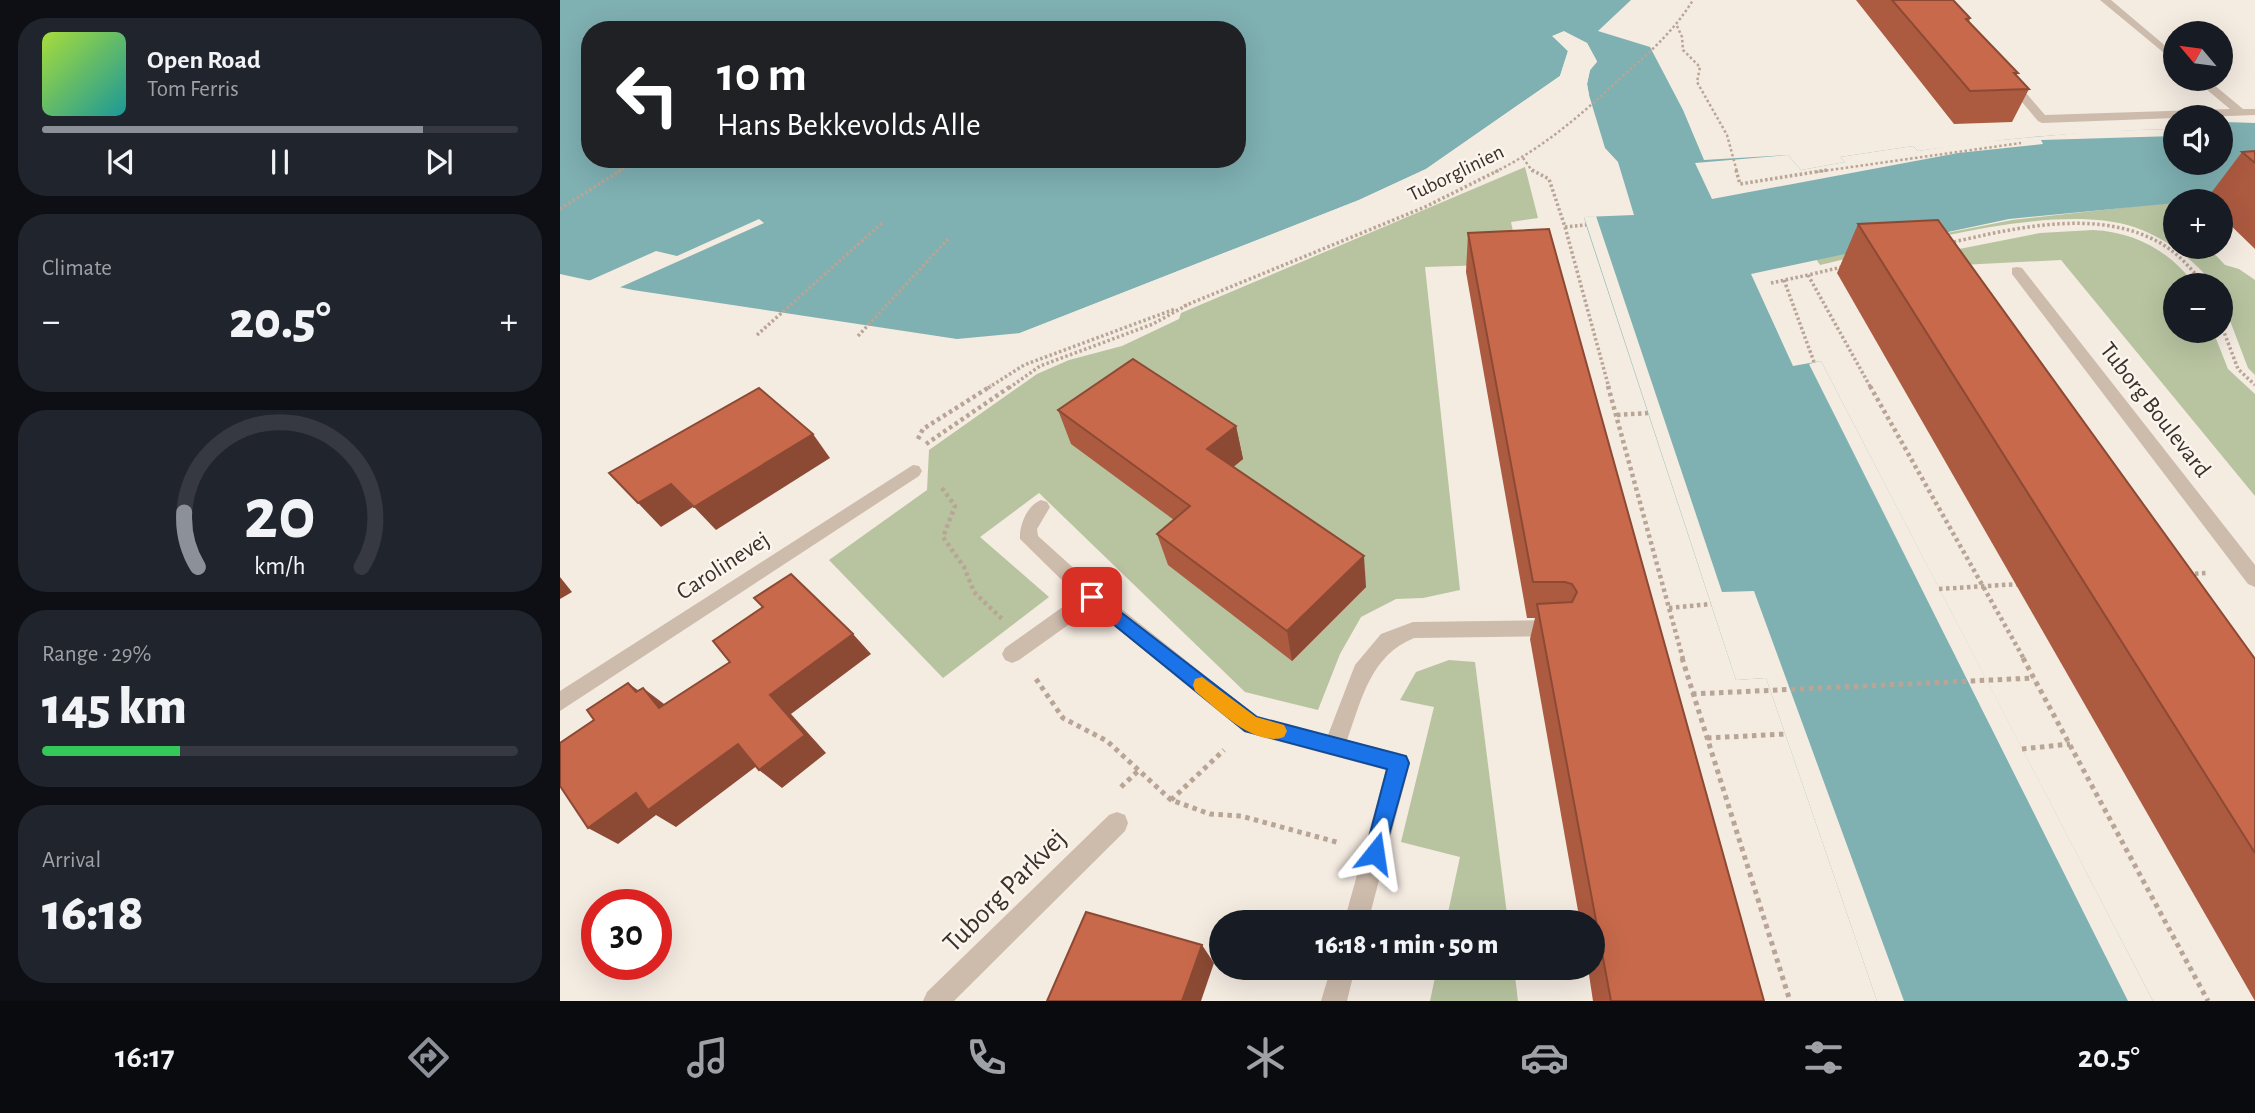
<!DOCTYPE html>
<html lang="en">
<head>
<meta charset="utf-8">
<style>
	body { margin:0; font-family:"Alegreya Sans",sans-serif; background:#20242c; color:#f1f3f6; height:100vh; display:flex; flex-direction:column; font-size:26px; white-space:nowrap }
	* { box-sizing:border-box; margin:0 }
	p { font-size:23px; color:#9ea1a6 }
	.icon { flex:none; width:38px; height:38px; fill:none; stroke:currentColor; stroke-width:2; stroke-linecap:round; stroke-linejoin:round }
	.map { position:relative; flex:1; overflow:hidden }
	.panel { display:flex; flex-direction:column; gap:18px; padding:18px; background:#0d0f14; width:560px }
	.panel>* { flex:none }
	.top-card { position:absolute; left:21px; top:21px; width:665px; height:147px; border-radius:28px; box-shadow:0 7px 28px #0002; background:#202124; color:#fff; overflow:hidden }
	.needle { width:46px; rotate:299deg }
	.tools { position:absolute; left:1603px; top:21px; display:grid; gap:14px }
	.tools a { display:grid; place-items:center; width:70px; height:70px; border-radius:50%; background:#171b24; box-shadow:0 7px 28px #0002; font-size:35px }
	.speed { position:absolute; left:21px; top:889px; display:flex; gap:14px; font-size:35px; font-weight:700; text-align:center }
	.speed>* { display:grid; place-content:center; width:91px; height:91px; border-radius:50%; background:#171b24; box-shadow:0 7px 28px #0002; line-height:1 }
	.speed .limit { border:10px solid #d22; background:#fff; color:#111 }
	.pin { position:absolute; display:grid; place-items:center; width:60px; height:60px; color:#fff; margin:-30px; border-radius:14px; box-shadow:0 4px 10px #0006 }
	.me { position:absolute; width:77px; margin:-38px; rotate:15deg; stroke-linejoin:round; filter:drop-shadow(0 0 5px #0008) }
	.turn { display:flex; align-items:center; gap:24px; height:147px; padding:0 21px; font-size:32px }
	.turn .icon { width:91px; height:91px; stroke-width:2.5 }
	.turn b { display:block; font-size:49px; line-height:60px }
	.big { font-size:52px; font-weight:800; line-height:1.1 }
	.panel .widget { flex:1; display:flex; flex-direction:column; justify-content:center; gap:10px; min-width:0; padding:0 24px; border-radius:28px; background:#20242c }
	.panel .dial { align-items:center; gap:0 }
	.dial svg { height:182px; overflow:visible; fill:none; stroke:#363941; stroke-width:7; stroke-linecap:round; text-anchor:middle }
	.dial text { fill:#f1f3f6; stroke:none }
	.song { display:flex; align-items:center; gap:21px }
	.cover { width:84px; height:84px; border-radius:10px; background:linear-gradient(135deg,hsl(80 70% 55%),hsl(180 70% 35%)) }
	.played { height:7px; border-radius:4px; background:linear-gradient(90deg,#8c9099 80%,#363941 80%) }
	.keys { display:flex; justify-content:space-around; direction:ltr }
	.heat { display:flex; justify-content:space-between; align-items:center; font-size:38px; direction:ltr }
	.charge { height:10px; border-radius:5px; background:linear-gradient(90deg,#34c759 29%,#363941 0) }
	.trip { position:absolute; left:649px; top:910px; width:396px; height:70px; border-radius:35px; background:#171b24; box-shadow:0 7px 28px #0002; font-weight:800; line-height:70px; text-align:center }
	.tabs { display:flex; height:112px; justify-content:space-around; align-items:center; background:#090b0e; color:#9ea1a6 }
	.tabs .icon { width:49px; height:49px }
	.tabs .active { color:#8c9099 }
	.tabs b { font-size:32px; color:#f1f3f6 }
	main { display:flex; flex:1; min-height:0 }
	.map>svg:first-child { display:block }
</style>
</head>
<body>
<main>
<section class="panel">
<div class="widget">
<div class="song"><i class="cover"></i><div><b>Open Road</b><p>Tom Ferris</p></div></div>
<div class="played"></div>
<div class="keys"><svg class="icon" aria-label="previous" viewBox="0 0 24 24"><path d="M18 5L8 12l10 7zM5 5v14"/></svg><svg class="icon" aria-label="pause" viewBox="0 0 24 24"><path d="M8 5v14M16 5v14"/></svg><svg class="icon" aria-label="next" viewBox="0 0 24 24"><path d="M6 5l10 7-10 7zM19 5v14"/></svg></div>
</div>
<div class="widget"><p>Climate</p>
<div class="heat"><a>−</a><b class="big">20.5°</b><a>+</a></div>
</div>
<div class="widget dial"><svg viewBox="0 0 100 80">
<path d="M14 69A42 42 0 1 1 86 69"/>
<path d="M14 69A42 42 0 0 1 8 45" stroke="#8c9099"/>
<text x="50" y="56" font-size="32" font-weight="700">20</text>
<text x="50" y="72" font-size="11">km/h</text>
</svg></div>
<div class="widget"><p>Range · 29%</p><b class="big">145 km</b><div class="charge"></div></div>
<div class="widget"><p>Arrival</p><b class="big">16:18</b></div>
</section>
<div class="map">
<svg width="1695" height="1001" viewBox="0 0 1695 1001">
	<rect width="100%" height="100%" fill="#f4ebe1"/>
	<g fill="#b8c4a0">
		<polygon points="965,167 978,218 951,222 960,264 865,267 900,590 863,598 836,599 801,617 780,654 758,710 685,692 479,493 420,537 489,597 383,678 269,560 367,490 369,450 477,374 509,360 562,346 619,319 621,313"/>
		<path d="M1615,202V247H1648L1665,265L1679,269L1695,280V375L1688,368L1661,297V285H1655C1632,259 1608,239 1574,227C1493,201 1344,246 1260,265L1256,259L1452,220Z"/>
		<path d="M1533,230C1575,232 1610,251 1635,285H1615V331H1653L1668,369L1695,394V496L1501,260L1401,265L1389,251L1480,233Z"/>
		<polygon points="889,660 915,662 948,922 886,922 900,857 841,842 874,707 840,700 856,672"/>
		<polygon points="877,968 954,968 958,1001 870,1001"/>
	</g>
	<path fill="#7fb0b2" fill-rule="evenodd" d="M0,0H1071L1038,31L1090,47L1123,110L1144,160L1228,155L1241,170L1285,162L1280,157L1353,146L1358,151C1443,138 1529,131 1615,129V163H1661V127H1668L1665,122L1695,123V198L1615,201V203L1449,219L1191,274L1233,366L1261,361L1593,1001H1317L1206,678L1176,680L1026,225L1024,217L1074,215L1058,162L1045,148L1029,95L1027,84L1030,70L1037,61L1027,43L1004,32L993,36L1008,51L1000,76L866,169L799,200L460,333L397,339L73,290L0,274ZM30,30H677V159H30Z"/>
	<g fill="#f4ebe1">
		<polygon points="1004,31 1027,43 1037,62 1030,70 1027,84 1029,95 1026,95 1024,84 1027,68 1033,61 1025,46 1004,35 999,37 1011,51 1002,78 868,172 800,203 464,336 460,333 799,200 866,169 1000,76 1008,51 992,36"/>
		<polygon points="1615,129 1615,136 1481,140 1483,144 1398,153 1152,199 1135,163 1228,155 1241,170 1285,162 1280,157 1353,146 1358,151 1409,143 1540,131"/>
		<polygon points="1036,216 1162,592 1194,591 1344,1001 1317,1001 1206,678 1176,680 1024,217"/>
		<polygon points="199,219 204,223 54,290 24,283 96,251 117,256"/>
		<polygon points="1261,361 1433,692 1593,1001 1568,1001 1249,364"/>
	</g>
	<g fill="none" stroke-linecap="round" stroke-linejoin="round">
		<g stroke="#b9a596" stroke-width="2.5" stroke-dasharray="2.5 2.5" stroke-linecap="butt">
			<polyline points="1117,26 1122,37 1123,50 1140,67 1137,82 1167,135 1177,172"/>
			<polyline points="963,158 973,172"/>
			<polyline points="58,172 78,159"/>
			<path d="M935,172C985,147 1023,113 1064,75C1091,51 1114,31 1133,0"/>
			<polyline points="1256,172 1461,143"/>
		</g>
		<g stroke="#b9a596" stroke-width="3.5" stroke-dasharray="2.5 2.5" stroke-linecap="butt">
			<polyline points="972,170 989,179 1005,227 1049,388"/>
			<polyline points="1176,170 1180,184 1267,170"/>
			<polyline points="0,209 61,170"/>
			<polyline points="1005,227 1026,225"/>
			<path d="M1389,243C1455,228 1539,207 1602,244C1619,254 1632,270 1645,285"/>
			<polyline points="1282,267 1248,275 1311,388"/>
			<polyline points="1224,280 1254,362"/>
			<polyline points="1211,283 1248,275"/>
			<polyline points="624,306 865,207 939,170"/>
			<polyline points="1661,324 1678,369 1695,385"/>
			<polyline points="197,335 322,223"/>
			<polyline points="298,336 389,238"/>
			<polyline points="428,388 464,365 615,309"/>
			<polyline points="449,388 480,366 593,324 627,305"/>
		</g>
		<g stroke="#b9a596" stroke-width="4.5" stroke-dasharray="3.5 3.5" stroke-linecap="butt">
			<polyline points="1048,386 1123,659"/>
			<polyline points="1310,386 1464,659"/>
			<polyline points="1057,415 1088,413"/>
			<polyline points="358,439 363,429 431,386"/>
			<polyline points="366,444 451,386"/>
			<polyline points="382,488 395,506 383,537 404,567 414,592 442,619"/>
			<polyline points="1628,574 1647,573"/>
			<polyline points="1379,589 1459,584"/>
			<polyline points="1109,608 1151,604"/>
		</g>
		<g stroke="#b9a596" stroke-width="5" stroke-dasharray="4.5 4.5" stroke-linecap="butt">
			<polyline points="1122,658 1230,1001"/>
			<polyline points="1463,658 1648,1001"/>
			<polyline points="476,679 503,718 547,741 611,800 650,814 681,816 780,843"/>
			<polyline points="1132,694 1474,678"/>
			<polyline points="1147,738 1226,734"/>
			<polyline points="1462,749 1510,744"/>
			<polyline points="561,787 578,771"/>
			<polyline points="611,800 664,750"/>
		</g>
		<g fill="#cdbbac" fill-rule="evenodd">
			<polygon points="1540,0 1551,0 1615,54 1615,62"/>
			<polygon points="1450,78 1454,79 1485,115 1670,109 1634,79 1647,79 1683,109 1695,109 1695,115 1482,123 1478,121 1446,83 1444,81"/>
			<polygon points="1457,267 1462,268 1695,565 1695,587 1688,584 1452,274 1452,268"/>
			<polygon points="353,465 359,466 362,471 359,476 0,711 0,691"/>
			<path d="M481,500L487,502L490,507L477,529L478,536L539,591L697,717L768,735L795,665L821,634L853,622L996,620L1003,622L1006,628L1003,634L996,636L854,638C810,656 802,699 787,740L839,753L847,756L850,763L808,922H784L826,770L684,732L532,608L459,660L452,663L445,660L442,654L445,648L518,596L460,539C459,526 467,505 481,500Z"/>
			<polygon points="557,812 565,815 568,823 565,831 394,1001 363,1001 367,992 549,815"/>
			<polygon points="771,968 795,968 787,1001 761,1001"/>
		</g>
	</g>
	<g fill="#ac5a40">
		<polygon points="1296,0 1393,0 1410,18 1409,22 1458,73 1456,76 1469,89 1452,122 1394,124"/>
		<polygon points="1695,151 1695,249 1661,216 1661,201 1645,201 1682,152"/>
		<polygon points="1298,224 1695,659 1695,1001 1277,273"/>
		<polygon points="908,233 1204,1001 1033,1001 1028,968 1032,968 1032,922 1020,922 970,639 975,618 967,618 906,272"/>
		<polygon points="498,410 676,426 683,459 673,467 806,587 732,661 608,565 597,534 614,520 511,444"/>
	</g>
	<g fill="#8c4a34">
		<polygon points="676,426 683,459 655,482 647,449"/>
		<polygon points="253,434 270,458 156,530 134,507"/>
		<polygon points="111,484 133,507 101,527 78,503"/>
		<polygon points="804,556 806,587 732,661 727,631"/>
		<polygon points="0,577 12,592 0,599"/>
		<polygon points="293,634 311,654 231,714 266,753 222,788 199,770 210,695"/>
		<polygon points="68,683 93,701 83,688 108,707 102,711 76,692"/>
		<polygon points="178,744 202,762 116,827 96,815 58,844 28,828 76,793"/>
		<polygon points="642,945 654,963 641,1001 622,1001"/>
	</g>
	<g fill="#c8694b" stroke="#8c4a34" stroke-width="2">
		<polygon points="1332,0 1393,0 1410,18 1406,19 1458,73 1454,73 1469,89 1410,91"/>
		<polygon points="1695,151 1695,163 1682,152"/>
		<polygon points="1378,220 1695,659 1695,853 1298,224"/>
		<polygon points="989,229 1204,1001 1051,1001 977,604 1012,602 1017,592 1012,584 1005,582 973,582 908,233"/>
		<polygon points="573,359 676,426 647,449 804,556 727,631 597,534 630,506 498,410"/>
		<polygon points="199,388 253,434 134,507 111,484 78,503 49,473"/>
		<polygon points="231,574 293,634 210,695 245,735 199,770 178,744 88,810 76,793 28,828 0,786 0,743 34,720 27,710 68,683 76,692 83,688 99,708 170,662 153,641 203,607 194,598"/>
		<polygon points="526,912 642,945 622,1001 487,1001"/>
	</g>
	<polygon fill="#1a73e8" stroke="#114b97" stroke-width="2" points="532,590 697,717 846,756 849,763 822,860 815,863 808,860 805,853 827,769 685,731 526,602 523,597 526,592"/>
	<path fill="#f59e0b" d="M642,677L696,717L724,725L727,731L724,737C695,748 656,708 635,691L633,685L635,679Z"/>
	<g text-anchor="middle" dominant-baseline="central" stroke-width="5" stroke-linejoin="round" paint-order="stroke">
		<g font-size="21" fill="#3b302b" stroke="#fbf5ee">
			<text transform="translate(896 173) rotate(-26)">Tuborglinien</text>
		</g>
		<g font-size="24" fill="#3b302b" stroke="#fbf5ee">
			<text transform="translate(1595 410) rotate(52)">Tuborg Boulevard</text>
			<text transform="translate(163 566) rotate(-33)">Carolinevej</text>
		</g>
		<g font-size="28" fill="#3b302b" stroke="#fbf5ee">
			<text transform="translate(445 891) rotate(-45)">Tuborg Parkvej</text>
		</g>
	</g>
</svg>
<div class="tools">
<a><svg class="needle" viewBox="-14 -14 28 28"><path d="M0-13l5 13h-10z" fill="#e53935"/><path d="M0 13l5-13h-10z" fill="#9ea1a6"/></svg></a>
<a><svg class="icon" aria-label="sound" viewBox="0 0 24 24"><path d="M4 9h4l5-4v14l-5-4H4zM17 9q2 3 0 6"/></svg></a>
<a>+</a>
<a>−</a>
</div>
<div class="speed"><div class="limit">30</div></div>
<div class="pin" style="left:532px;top:597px;background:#d93025"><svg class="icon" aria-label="arrive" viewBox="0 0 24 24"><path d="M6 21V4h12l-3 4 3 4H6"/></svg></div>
<svg class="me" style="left:815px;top:853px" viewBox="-20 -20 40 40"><path d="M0-17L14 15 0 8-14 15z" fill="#1a73e8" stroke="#fff" stroke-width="4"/></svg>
<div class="trip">16:18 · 1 min · 50 m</div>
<div class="top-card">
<div class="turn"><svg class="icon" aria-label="left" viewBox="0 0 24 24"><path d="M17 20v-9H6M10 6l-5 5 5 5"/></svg><div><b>10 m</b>Hans Bekkevolds Alle</div></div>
</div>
</div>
</main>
<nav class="tabs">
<b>16:17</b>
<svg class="icon active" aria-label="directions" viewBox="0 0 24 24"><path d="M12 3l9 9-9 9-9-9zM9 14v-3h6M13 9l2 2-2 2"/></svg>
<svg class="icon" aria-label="music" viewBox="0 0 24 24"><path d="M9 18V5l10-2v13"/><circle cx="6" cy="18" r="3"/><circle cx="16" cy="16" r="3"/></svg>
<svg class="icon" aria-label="phone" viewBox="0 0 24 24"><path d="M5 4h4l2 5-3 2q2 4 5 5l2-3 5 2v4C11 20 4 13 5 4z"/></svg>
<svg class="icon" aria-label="climate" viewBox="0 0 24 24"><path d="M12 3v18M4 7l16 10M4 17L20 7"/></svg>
<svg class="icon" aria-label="car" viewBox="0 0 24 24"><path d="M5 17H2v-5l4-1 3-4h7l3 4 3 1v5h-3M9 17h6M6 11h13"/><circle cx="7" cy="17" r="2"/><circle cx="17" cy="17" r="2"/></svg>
<svg class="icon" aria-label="filters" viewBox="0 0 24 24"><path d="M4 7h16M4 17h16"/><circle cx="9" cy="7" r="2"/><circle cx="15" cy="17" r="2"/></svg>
<b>20.5°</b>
</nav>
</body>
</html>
